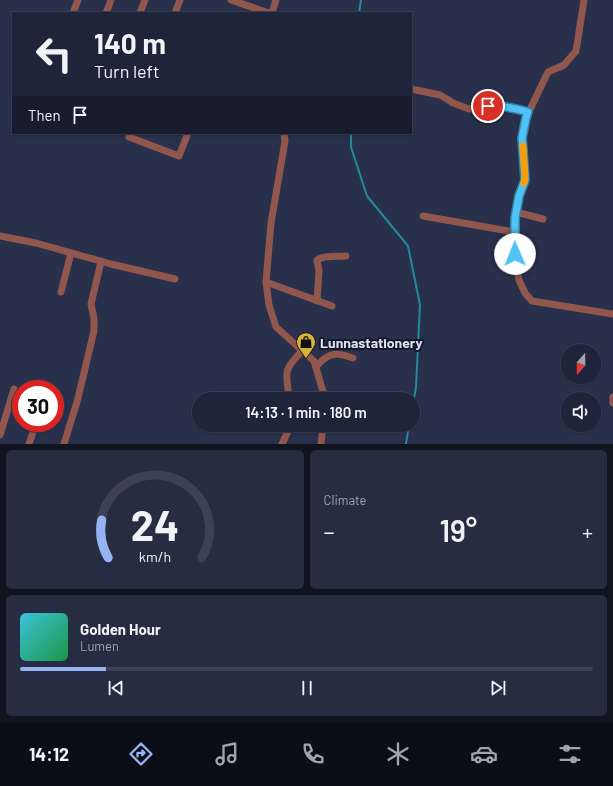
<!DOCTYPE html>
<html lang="en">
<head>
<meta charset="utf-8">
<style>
	body { margin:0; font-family:Barlow,sans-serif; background:#262c41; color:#f1f3f6; height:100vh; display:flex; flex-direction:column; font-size:15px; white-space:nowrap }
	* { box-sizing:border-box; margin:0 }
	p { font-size:13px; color:#a1a4ae }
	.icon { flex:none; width:22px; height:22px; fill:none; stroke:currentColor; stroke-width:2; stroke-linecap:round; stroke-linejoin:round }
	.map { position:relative; height:444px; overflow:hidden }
	.side { display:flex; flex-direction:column; gap:6px; padding:6px; background:#10141f; flex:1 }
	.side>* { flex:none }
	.hud { position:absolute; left:12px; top:12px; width:400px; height:122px; border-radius:0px; box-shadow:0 1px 3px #0004,0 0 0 1px #3c4153; background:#1e2439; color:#f1f3f6; overflow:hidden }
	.needle { width:26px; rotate:200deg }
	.tools { position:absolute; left:561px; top:344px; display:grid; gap:8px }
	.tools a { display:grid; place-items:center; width:40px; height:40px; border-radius:50%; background:#1e2439; box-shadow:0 1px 3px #0004,0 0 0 1px #3c4153; font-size:20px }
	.speed { position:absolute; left:12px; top:380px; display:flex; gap:8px; font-size:20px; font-weight:700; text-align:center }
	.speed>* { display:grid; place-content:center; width:52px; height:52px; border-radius:50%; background:#1e2439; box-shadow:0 1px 3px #0004,0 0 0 1px #3c4153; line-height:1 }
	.speed .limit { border:6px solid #d22; background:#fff; color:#111 }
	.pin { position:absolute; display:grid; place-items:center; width:34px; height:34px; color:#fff; margin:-17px; border:2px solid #fff; border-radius:50%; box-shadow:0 1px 4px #0007 }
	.me { position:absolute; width:44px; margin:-22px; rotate:359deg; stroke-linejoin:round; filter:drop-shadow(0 0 3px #0008) }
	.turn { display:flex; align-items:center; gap:14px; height:84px; padding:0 16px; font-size:18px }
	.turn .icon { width:52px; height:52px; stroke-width:2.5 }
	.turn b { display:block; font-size:28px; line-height:34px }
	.then { display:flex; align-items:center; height:38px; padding:0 16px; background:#0003; gap:8px; font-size:15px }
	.big { font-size:30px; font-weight:600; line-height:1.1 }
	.side .card { flex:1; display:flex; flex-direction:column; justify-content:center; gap:6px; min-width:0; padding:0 14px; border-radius:6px; background:#262c41 }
	.side .dial { align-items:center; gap:0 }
	.dial svg { height:104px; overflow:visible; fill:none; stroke:#3c4153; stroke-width:7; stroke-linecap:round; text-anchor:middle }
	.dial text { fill:#f1f3f6; stroke:none }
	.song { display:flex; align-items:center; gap:12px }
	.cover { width:48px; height:48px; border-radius:6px; background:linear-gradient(135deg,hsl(190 70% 55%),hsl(140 70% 35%)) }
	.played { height:4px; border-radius:2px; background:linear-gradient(90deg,#95b2f1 15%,#3c4153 15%) }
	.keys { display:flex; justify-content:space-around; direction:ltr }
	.heat { display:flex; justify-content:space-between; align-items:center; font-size:22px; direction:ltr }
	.side .tiles { flex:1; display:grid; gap:6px; grid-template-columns:1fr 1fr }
	.card:last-child { grid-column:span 2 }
	.trip { position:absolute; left:192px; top:392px; width:228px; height:40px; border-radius:20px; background:#1e2439; box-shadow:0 1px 3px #0004,0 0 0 1px #3c4153; font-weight:600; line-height:40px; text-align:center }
	.menu { display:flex; height:64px; justify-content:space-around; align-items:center; background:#0c0e17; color:#a1a4ae }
	.menu .icon { width:28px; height:28px }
	.menu .active { color:#95b2f1 }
	.menu b { font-size:18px; color:#f1f3f6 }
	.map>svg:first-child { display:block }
</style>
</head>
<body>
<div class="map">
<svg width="613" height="444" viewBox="0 0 613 444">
	<rect width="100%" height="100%" fill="#28304c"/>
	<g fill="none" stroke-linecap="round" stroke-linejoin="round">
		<g stroke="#248a9b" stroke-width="2">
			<polyline points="359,13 361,0"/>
			<polyline points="351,133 351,147 367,196 408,246 420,305 416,387 413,404"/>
			<polyline points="406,444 409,425"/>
		</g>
		<g stroke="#91574c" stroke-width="7">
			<polyline points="231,0 269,13"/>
			<polyline points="584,0 576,51 564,65 548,72 526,118 522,138 525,180 519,196 515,218 516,265 519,280 525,293 532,301 613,314"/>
			<polyline points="73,13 78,0"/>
			<polyline points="106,13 111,0"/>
			<polyline points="140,13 145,0"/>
			<polyline points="175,13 180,0"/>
			<polyline points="272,13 276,0"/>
			<polyline points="411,89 440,95 447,99 453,103 469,109 498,105 510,107 528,112"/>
			<polyline points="131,133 129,137 179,156 188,133"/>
			<polyline points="284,133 285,141 271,223 266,282 269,305 276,327 314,361 324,395 324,399"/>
			<polyline points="516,212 543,219"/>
			<polyline points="423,216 514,232"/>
			<polyline points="0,236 36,243 111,264 175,279"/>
			<polyline points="266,282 332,306"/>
			<polyline points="61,292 71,253"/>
			<path d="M317,301L319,271L317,260C324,255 337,257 346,256"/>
			<path d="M316,367C328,352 336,352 353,358"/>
			<polyline points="268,395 289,396 298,399"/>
			<polyline points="613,397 613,403"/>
			<path d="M289,399C287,371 281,373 302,351"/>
			<polyline points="0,435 14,389"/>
			<polyline points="29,444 36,423"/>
			<polyline points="64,444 77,402 94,331 94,319 91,304 101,262"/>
			<polyline points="282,444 291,425"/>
			<polyline points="321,444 323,425"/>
		</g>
	</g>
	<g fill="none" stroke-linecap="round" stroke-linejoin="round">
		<defs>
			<path id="route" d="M488,106C502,105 514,108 528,112L526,118L522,138L525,180L519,196L515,218V254"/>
		</defs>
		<use href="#route" stroke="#337fa1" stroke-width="10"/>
		<use href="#route" stroke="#4fc3f7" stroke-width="7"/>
		<polyline stroke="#f59e0b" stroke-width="7" points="523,146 525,176 524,183"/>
	</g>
	<defs>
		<symbol id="shop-pin" viewBox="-11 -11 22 30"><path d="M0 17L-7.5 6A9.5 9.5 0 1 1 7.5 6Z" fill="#d9b334" stroke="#151926"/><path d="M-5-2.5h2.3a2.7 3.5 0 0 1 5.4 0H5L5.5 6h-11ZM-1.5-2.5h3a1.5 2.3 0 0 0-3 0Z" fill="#111"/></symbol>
	</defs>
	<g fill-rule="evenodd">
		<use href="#shop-pin" x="295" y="331" width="22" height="30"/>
	</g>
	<g text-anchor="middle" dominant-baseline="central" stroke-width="4" stroke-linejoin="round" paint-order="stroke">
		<g font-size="14" font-weight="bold" fill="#dbe1f4" stroke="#151926" text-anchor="start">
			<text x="320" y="342">Lunnastationery</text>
		</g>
	</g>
</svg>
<div class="tools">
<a><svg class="needle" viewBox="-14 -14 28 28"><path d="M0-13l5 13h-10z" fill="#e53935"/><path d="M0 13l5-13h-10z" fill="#a1a4ae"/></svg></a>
<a><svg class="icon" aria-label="sound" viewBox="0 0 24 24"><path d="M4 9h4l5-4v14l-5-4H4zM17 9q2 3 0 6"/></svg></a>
</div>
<div class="speed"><div class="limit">30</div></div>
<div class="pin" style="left:488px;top:106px;background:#d93025"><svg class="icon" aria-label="arrive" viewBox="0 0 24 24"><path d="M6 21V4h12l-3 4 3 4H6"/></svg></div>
<svg class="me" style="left:515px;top:254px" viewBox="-20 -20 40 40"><circle r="19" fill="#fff"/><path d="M0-13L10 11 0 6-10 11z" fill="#4fc3f7"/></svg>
<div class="trip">14:13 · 1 min · 180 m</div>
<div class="hud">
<div class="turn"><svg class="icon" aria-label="left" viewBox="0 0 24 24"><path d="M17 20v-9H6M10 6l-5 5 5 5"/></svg><div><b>140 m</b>Turn left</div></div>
<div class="then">Then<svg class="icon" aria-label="arrive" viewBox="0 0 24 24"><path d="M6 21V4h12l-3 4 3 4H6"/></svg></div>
</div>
</div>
<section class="side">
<div class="tiles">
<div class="card dial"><svg viewBox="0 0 100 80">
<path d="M14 69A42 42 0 1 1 86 69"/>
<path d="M14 69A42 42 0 0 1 9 40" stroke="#95b2f1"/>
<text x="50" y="56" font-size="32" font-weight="700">24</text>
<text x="50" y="72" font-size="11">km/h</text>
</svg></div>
<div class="card"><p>Climate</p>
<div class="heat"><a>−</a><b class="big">19°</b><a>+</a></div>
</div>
<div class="card">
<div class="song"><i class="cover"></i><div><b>Golden Hour</b><p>Lumen</p></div></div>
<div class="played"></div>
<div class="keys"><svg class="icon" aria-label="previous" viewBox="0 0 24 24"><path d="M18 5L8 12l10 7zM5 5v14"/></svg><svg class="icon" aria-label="pause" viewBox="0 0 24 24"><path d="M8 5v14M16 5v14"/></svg><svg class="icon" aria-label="next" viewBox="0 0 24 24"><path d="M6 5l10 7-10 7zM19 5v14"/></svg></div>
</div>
</div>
</section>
<nav class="menu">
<b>14:12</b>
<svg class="icon active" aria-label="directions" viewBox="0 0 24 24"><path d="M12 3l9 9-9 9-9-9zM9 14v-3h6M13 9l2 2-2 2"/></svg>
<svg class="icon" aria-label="music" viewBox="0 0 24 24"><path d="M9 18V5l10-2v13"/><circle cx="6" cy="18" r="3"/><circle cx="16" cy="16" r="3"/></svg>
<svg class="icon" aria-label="phone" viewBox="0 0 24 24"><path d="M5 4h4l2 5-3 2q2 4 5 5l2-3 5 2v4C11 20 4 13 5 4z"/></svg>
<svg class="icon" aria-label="climate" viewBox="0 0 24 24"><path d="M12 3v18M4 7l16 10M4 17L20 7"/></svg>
<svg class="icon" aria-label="car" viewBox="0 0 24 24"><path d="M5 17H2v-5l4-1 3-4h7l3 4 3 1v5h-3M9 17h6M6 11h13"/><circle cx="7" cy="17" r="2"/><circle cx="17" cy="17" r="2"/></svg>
<svg class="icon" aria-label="filters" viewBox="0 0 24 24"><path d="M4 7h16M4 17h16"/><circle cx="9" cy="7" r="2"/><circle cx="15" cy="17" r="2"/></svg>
</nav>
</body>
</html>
